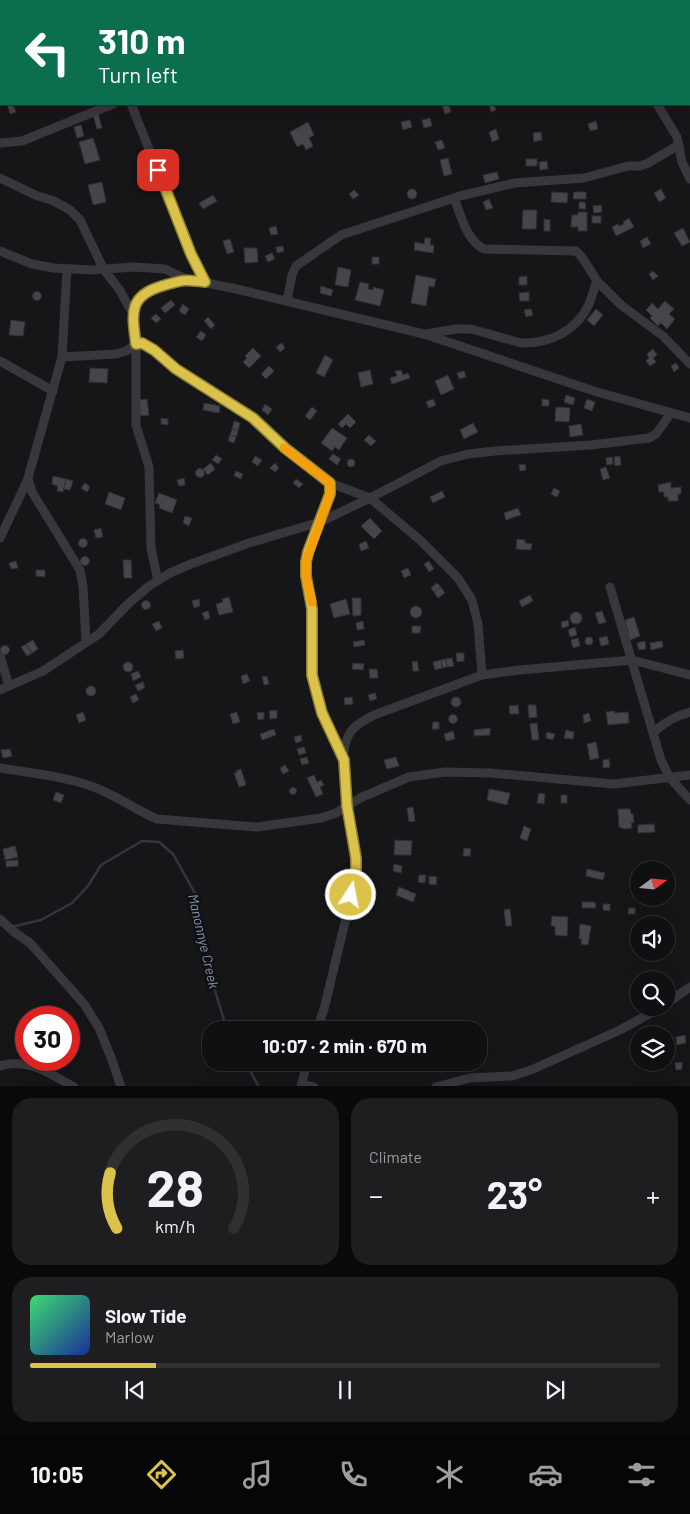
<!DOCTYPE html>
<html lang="en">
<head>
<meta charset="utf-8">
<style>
	body { margin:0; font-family:Barlow,sans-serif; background:#1e1e20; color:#f1f3f6; height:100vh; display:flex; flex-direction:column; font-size:19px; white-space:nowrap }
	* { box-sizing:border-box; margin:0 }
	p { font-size:16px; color:#9c9d9f }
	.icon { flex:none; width:28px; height:28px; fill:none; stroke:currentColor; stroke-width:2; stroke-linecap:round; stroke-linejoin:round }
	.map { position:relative; height:1086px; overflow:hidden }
	.side { display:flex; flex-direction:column; gap:12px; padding:12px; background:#09090a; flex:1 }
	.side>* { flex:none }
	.top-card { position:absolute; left:0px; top:0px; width:690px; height:105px; box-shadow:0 5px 20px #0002,0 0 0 1px #303032; background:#0b6e4f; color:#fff; overflow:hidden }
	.needle { width:32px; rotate:74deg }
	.fabs { position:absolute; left:630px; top:861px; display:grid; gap:10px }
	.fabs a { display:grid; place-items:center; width:45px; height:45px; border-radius:50%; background:#101012; box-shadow:0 5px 20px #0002,0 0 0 1px #303032; font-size:25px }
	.speed { position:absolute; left:15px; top:1006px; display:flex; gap:10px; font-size:25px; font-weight:700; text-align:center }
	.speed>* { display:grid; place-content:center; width:65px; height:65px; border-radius:50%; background:#101012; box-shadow:0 5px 20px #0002,0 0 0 1px #303032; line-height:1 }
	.speed .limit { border:8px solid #d22; background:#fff; color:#111 }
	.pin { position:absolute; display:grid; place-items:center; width:42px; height:42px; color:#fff; margin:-21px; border-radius:10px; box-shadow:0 2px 8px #0006 }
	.me { position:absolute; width:55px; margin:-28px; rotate:11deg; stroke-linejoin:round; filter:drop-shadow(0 0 4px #0008) }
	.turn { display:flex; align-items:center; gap:18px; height:105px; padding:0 15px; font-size:22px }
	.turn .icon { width:65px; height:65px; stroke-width:2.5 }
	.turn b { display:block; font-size:35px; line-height:42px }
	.big { font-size:38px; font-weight:700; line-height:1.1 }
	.side .tile { flex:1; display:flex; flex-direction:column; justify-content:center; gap:8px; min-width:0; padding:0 18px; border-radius:20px; background:#1e1e20 }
	.side .dial { align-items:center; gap:0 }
	.dial svg { height:130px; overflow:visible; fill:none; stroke:#303032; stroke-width:7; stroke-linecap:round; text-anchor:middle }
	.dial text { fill:#f1f3f6; stroke:none }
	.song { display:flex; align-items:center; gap:15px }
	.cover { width:60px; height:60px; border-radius:8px; background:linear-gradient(135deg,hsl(140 70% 55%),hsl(230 70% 35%)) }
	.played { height:5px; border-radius:2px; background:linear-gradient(90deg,#dbc24b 20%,#303032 20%) }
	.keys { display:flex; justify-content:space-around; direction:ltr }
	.heat { display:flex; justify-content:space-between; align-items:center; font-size:28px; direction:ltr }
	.side .tiles { flex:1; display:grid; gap:12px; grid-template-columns:1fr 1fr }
	.tile:last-child { grid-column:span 2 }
	.trip { position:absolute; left:202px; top:1021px; width:285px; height:50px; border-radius:20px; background:#101012; box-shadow:0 5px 20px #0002,0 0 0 1px #303032; font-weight:700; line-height:50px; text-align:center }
	.tabs { display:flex; height:80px; justify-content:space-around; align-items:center; background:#060607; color:#9c9d9f }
	.tabs .icon { width:35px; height:35px }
	.tabs .active { color:#dbc24b }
	.tabs b { font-size:22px; color:#f1f3f6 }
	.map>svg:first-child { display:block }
</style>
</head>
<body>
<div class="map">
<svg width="690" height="1087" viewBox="0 0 690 1087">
	<rect width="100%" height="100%" fill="#161618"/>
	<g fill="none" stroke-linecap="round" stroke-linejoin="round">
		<g stroke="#31373f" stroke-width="2.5">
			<polyline points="11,927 41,920 72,903 88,886 101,865 142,841 159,842 173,854 197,897 213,984 227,1030"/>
			<polyline points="245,1062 259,1087"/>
		</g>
	</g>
	<g fill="#46464a" stroke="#313033">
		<polygon points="7,104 13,104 16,112 10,114"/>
		<polygon points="442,104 449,104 451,112 445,114"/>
		<polygon points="489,104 494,104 496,110 491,112"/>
		<polygon points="98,114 102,128 97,129 93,115"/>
		<polygon points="430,118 432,126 424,128 422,120"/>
		<polygon points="410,120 412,127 403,130 401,122"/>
		<polygon points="596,121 598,129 590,131 588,124"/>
		<polygon points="308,122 314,135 309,138 313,146 306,150 303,144 297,147 290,132"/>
		<polygon points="81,125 84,136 77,138 74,127"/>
		<polygon points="496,129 499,139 492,142 489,132"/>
		<polygon points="541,132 542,140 534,142 533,133"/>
		<polygon points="93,138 100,160 85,164 79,142"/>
		<polygon points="442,140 445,148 438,150 435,142"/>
		<polygon points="448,158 452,174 444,176 440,160"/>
		<rect x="526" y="159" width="11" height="7"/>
		<polygon points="547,161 548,169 540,170 539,162"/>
		<polygon points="497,172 499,179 485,183 483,175"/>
		<polygon points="102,182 106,202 93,205 88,185"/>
		<circle cx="412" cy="194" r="5"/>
		<polygon points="661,189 666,198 659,202 654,193"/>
		<polygon points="354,190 359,195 353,199 349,194"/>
		<polygon points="552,192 568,193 567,203 551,202"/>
		<polygon points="574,192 586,192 586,199 573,199"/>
		<polygon points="213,195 217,201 203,209 199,203"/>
		<polygon points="489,199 493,208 486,210 483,202"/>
		<polygon points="579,202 585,202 586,209 579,209"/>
		<polygon points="601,205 602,212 594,213 593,206"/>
		<polygon points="523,210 537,210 536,229 522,229"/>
		<polygon points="578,212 587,212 587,231 578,231 578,227 571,227 572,215 578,215"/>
		<rect x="592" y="216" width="9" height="7"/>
		<polygon points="629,218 634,227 616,236 612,227 618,224 619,226 624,224 623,222"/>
		<polygon points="544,219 550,220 550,231 544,231"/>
		<polygon points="276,226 278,234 271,235 269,228"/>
		<polygon points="683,228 690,242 682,246 674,233"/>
		<polygon points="647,237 651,244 643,248 640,241"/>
		<polygon points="425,238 431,238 430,245 434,245 433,253 414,250 415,242 424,244"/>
		<polygon points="230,239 234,252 227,254 223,241"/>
		<polygon points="283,246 284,251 277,253 276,247"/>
		<polygon points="244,248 257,248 258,262 245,263"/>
		<polygon points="272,253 275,259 268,262 265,256"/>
		<rect x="372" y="257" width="7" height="7"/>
		<polygon points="338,267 351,270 348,287 335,285"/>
		<polygon points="653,271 658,276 653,280 649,274"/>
		<polygon points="416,275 436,279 434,287 429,286 426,306 411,303"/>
		<polygon points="527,276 527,285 519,285 519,277"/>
		<polygon points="360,282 369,284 368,289 373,290 373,287 384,290 380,306 355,300"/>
		<polygon points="321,286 333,290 331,296 320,293"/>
		<circle cx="37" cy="296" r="4.5"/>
		<polygon points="529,292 529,301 520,301 519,293"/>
		<polygon points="171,300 175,305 165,313 161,308"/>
		<polygon points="665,301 674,309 669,314 675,319 667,329 661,323 658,326 650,318 652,316 646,310 652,303 658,309"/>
		<polygon points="183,304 189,309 185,315 179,311"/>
		<polygon points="531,309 533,315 526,317 524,310"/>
		<polygon points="596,309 603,315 594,326 587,320"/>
		<polygon points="156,314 161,319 156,323 151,318"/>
		<polygon points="208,317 215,325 211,329 204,321"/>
		<polygon points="11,320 25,322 23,336 9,335"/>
		<polygon points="201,331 206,335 202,341 196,337"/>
		<polygon points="282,343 285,348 280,352 276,347"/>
		<polygon points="253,348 261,356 249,368 243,362 247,358 245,356"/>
		<polygon points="653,349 657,355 653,358 656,362 650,366 646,361 649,358 647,354"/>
		<polygon points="325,355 333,360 324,377 316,373"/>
		<polygon points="676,363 679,368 674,372 671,366"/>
		<polygon points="269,366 274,371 266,379 261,374"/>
		<polygon points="90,368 108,369 107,383 89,382"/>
		<polygon points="370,370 373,384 361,387 358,373"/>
		<polygon points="401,370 403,375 408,373 410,378 392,384 390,378 397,376 395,371"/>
		<polygon points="464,371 466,377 459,379 457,373"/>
		<polygon points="448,375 454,389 441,395 435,381"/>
		<polygon points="566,395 575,398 573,405 564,402"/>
		<polygon points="147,399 149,415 140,416 139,400"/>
		<polygon points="433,399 436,405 429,408 426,402"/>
		<polygon points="542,399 549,400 549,406 542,406"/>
		<polygon points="587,399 595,402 592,411 584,408"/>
		<polygon points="204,403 220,406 219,413 203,410"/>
		<polygon points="265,404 272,409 268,415 262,410"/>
		<polygon points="312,407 317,411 310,420 305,416"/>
		<polygon points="556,407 570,408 569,422 555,421"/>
		<polygon points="348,414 356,422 350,428 346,424 342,428 338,424"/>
		<polygon points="161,418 168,419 168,425 161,424"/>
		<polygon points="234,421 240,423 238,431 232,429"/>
		<polygon points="473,423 478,432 464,439 460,430"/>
		<polygon points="581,424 583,435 570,437 569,426"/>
		<polygon points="332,428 347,438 339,450 335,447 332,451 321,443"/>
		<polygon points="232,429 238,431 236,437 230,435"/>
		<polygon points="230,435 236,437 234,443 228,441"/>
		<polygon points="369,435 376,441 371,446 364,440"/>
		<polygon points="333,454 341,459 337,465 329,459"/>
		<polygon points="216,455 222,459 218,464 212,460"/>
		<polygon points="255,456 262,460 258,466 252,462"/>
		<polygon points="620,456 621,465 615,466 614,457"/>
		<polygon points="612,457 613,464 607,465 606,458"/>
		<circle cx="351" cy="463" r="4"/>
		<polygon points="211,463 215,469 208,475 203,469"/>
		<polygon points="275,463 279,468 275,472 270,468"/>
		<polygon points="525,464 526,470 520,471 519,465"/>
		<polygon points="606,467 610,478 603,480 600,469"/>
		<circle cx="200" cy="473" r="4.5"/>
		<polygon points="236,471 243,474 241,479 234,476"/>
		<polygon points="53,476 66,479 63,492 57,491 58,486 52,484"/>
		<polygon points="184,478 185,485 179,486 177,480"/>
		<polygon points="66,479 73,481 70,490 64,489"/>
		<polygon points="296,479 303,484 299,488 293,483"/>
		<polygon points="671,482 671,488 681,487 681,494 678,494 678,501 668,501 668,497 664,497 664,492 659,492 658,485"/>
		<polygon points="85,483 90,487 87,492 81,488"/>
		<polygon points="554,488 560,491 557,497 551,494"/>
		<polygon points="442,491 445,497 433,503 430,497"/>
		<polygon points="109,492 125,498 121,510 105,504"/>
		<polygon points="159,493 177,500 172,513 159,508 160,505 155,503"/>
		<polygon points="518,508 521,515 506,520 504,513"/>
		<polygon points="185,516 192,518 189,526 183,523"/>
		<polygon points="370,518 382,531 374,539 361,526"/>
		<polygon points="101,528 103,537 96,538 94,530"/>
		<circle cx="83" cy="543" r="4.5"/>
		<polygon points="517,539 525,540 525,543 532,544 531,550 516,549"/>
		<polygon points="366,541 369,548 361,551 359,544"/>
		<circle cx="85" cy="561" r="4.5"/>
		<polygon points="123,560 131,560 132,578 124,578"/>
		<polygon points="16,561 18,568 11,569 9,563"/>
		<polygon points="429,561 434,569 429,572 424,564"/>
		<polygon points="408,568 411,575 404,578 401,571"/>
		<polygon points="36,570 45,570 45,577 36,576"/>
		<polygon points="437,583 441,587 434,592 431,588"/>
		<polygon points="441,587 445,593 438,598 434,592"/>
		<polygon points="530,595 533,601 522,607 519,601"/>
		<polygon points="229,597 233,612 219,615 216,604 223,602 222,599"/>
		<polygon points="352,598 361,598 361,615 353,616"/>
		<polygon points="199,599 200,606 194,608 192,601"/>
		<polygon points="346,599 350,614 334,618 330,604"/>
		<circle cx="146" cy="605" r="4.5"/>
		<circle cx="416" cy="612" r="6"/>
		<polygon points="208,611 210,618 205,620 202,613"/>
		<polygon points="602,611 606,622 599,624 595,613"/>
		<circle cx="576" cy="618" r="6"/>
		<polygon points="634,617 640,636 630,640 625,620"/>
		<polygon points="568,620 569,626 562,628 561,622"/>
		<polygon points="159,621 162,628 156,631 152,624"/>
		<polygon points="363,621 364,629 357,630 356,623"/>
		<polygon points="412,626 421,626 420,633 412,633"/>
		<polygon points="575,627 577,635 570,637 568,630"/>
		<polygon points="607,636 609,644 601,646 599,638"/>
		<circle cx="589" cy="641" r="4"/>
		<polygon points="578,638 580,646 573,648 571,640"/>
		<polygon points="33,640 38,649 32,653 26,644"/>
		<polygon points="364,640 365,645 354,647 353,642"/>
		<polygon points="645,641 646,649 639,650 637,643"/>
		<polygon points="662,641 663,647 651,650 650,643"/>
		<polygon points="26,644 32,653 27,656 21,647"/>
		<circle cx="5" cy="650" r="4.5"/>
		<polygon points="183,650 184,658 176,659 175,651"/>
		<polygon points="456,653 464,653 464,661 457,662"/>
		<polygon points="452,658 454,666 447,667 446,659"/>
		<polygon points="446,659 447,667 442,668 441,660"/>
		<polygon points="441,660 442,668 435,670 433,662"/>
		<polygon points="417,661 419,671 413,671 412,662"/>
		<circle cx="128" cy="667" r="5"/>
		<polygon points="353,663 364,664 363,670 352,669"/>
		<polygon points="369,669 377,669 378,678 370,678"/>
		<polygon points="138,671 141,677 133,681 131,674"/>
		<polygon points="247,674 250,681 243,684 241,676"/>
		<polygon points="267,676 269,684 264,685 262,677"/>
		<polygon points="143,682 145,688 138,691 135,685"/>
		<circle cx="91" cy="691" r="5"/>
		<polygon points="375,693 377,699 370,701 368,695"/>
		<polygon points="136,694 139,700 133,703 130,697"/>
		<circle cx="456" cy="702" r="5"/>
		<polygon points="352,697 353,704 345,705 344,698"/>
		<polygon points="518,705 519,714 510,714 509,706"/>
		<polygon points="528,705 536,705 537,717 529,718"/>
		<polygon points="277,710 277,718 270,719 269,711"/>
		<polygon points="614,711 615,713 628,712 629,723 608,725 606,712"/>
		<polygon points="83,712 86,720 79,723 76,715"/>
		<polygon points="237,712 240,722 233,724 230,714"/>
		<polygon points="264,712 264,719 258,720 257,713"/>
		<polygon points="589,713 591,721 584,723 583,715"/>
		<circle cx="453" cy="719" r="4.5"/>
		<polygon points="433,722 439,722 439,729 432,729"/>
		<polygon points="537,723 539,740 532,740 530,724"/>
		<polygon points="490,728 490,735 474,736 474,730"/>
		<polygon points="274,729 276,735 262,740 260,734"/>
		<polygon points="566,730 574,732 573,739 564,738"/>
		<polygon points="453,731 455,739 446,741 444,734"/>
		<polygon points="547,732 555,734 553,740 546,738"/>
		<polygon points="301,735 302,741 296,743 294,737"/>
		<polygon points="596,742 599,758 590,760 587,744"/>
		<polygon points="304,747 306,753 299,755 297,749"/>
		<polygon points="10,749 12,756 3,758 1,750"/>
		<polygon points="307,757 309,763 302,765 300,759"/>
		<polygon points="396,757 399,766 387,769 384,760"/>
		<polygon points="609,759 610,767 603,768 603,760"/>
		<polygon points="285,765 289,771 283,774 280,768"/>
		<polygon points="241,769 246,785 239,787 234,773 237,773 236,771"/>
		<polygon points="314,775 317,782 321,780 324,785 320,787 323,794 316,797 307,778"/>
		<circle cx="293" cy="791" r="3.5"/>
		<polygon points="489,789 510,793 507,805 487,800"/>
		<polygon points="56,792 64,795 61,803 53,800"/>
		<polygon points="539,793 545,794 544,804 537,803"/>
		<rect x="561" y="795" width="6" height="8"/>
		<polygon points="413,807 415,821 409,822 407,808"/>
		<polygon points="618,809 630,809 631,814 633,814 634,823 631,822 632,828 625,829 619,827"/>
		<polygon points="654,824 655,832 638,833 638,825"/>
		<polygon points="524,826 531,829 527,841 520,838"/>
		<polygon points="395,840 412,841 411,855 394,855"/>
		<polygon points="15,846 18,857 5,860 3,849"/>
		<polygon points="464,848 471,849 470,856 463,856"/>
		<polygon points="18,860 18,866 6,867 6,861"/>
		<polygon points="394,864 402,866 401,873 393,871"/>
		<polygon points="587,869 605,873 603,880 586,876"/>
		<polygon points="419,875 426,875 425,883 418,882"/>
		<polygon points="429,876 437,877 436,885 429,884"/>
		<polygon points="399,887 416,894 413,902 396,895"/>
		<polygon points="582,902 595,902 596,908 582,908"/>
		<polygon points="603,904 610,904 610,911 603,910"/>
		<polygon points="629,908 635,908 635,914 628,914"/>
		<polygon points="510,909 512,926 506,926 504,910"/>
		<polygon points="552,916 568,917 567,936 555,935 555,926 551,926"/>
		<polygon points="580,924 591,926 588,945 581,944 582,939 579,939"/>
		<polygon points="685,1035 686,1043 677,1045 676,1037"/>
		<polygon points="682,1062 682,1069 676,1070 675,1063"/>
	</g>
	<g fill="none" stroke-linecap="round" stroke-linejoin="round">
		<g stroke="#38383c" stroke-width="9">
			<polyline points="88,0 89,1"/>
			<polyline points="603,0 604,1"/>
			<polyline points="431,1 433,0"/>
			<polyline points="131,104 191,254 205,282"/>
			<polyline points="657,104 677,137 682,162 690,179"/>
			<polyline points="0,143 22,141 113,104"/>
			<polyline points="0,178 35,195 54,201 70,210 80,220 104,270 119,289 133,314"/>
			<path d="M454,198C461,215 466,240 484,249L576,251L582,257L597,281L621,305L663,336L690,364"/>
			<polyline points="0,251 32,264 54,268 91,270 135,267 165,269 186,279 232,288 424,334 597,392 690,418"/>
			<polyline points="67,269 62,357 28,478 32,492 80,570 83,586 86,642"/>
			<polyline points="287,301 292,275 296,266 341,235 460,196 515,183 584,178 628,166 640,166 648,163 679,145"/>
			<path d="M426,334L456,329H471L521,343C549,344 577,331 589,304C592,297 594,288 597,281"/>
			<polyline points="62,357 116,354 126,351 136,344 142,343 154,350 176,369 253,418 285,448 330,483 370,498 420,540 458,578 472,600 478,624 482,675"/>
			<polyline points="0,361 53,391"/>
			<path d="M330,483C331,511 308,535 306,563C304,579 311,593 312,608C314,628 310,647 311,666C312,699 329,730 343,760"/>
			<polyline points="0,538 28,479"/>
			<polyline points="158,581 151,548 149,467 136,425 136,344 133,314 138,298 143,293 152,289 186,279"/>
			<polyline points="610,587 653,733"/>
			<polyline points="0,656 9,686"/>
			<polyline points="0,690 43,671 99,634 128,604 149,586 170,573 191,564 249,543 320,522 370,498 441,461 468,454 495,451 591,445 649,438 656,434 671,413"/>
			<path d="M690,712C675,716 664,722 653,733L661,760L670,778L690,800"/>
			<path d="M0,768C30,773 62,776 91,786C116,795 134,809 157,819L257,827L321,818L336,813L360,798L409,777L445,772L490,773L614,784L690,775"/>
			<polyline points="0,919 14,932 30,943 84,1004 99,1028 112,1060 121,1087"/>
			<polyline points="666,1004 690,987"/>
			<path d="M317,1030L324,1009L356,877C356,871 357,864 356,858C354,826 331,756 352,730C358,723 367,719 374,715L482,675L520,670L632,660L690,675"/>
			<path d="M0,1066C28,1057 50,1074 74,1087"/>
			<polyline points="302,1084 314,1087"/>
			<polyline points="301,1087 307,1062"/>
			<polyline points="436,1087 470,1078 512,1076 531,1070 620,1030 660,1008"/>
		</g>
	</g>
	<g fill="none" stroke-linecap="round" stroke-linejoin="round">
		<defs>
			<path id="route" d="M158,170L191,254L205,282C185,279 182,280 162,286C128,296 132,314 136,344L142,343L154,350L176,369L253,418L285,448L330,483V494L308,552L306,562V576L312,609V675L322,713L344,760L347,806L356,858V877L351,895"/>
		</defs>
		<use href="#route" stroke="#8e7e31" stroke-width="12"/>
		<use href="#route" stroke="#dbc24b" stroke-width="9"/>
		<polyline stroke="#f59e0b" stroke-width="9" points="284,448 330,483 330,494 306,562 306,576 312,602"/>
	</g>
	<g text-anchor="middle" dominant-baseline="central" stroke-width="5" stroke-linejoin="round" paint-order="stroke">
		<g font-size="14" font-style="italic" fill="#8594ad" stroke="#111113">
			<text transform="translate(204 941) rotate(77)">Manonnye Creek</text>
		</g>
	</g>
</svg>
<div class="fabs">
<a><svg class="needle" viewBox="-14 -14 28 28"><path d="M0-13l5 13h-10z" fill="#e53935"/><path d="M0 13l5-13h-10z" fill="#9c9d9f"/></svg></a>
<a><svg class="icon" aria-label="sound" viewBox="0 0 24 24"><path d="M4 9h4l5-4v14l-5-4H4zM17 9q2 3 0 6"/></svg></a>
<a><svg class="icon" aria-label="search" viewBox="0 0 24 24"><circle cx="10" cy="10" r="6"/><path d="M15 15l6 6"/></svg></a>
<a><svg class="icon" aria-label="layers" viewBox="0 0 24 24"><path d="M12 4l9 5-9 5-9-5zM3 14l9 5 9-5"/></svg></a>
</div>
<div class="speed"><div class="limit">30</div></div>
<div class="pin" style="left:158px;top:170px;background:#d93025"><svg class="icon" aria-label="arrive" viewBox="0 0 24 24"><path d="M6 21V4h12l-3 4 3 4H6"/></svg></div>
<svg class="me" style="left:351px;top:895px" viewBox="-20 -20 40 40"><circle r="17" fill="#dbc24b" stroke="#fff" stroke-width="3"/><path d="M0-11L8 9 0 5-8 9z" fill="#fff"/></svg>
<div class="trip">10:07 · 2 min · 670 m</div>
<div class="top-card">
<div class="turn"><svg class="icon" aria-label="left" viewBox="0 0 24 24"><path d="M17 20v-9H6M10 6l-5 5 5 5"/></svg><div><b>310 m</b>Turn left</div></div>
</div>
</div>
<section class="side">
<div class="tiles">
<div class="tile dial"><svg viewBox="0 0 100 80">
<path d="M14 69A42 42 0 1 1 86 69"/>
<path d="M14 69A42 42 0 0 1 10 35" stroke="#dbc24b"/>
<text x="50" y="56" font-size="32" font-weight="700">28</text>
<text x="50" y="72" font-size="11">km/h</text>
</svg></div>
<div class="tile"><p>Climate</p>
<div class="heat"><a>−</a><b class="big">23°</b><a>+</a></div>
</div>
<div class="tile">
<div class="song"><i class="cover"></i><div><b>Slow Tide</b><p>Marlow</p></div></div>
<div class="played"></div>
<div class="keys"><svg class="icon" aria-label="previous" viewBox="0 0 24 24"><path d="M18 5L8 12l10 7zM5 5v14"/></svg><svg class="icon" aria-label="pause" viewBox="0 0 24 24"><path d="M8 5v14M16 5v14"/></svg><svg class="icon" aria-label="next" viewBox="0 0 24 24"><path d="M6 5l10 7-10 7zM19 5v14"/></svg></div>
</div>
</div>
</section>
<nav class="tabs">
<b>10:05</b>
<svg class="icon active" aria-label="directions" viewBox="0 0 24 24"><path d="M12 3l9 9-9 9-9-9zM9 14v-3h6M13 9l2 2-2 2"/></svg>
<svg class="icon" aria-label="music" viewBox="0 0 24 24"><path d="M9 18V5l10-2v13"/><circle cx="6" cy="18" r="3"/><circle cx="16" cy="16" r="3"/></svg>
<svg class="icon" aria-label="phone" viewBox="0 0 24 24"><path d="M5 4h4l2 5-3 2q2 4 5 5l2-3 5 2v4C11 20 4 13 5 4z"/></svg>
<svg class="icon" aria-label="climate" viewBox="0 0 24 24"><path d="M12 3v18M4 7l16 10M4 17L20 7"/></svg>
<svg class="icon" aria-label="car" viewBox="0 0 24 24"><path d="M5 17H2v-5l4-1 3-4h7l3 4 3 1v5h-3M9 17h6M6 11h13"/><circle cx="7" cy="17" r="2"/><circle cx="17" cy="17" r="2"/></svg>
<svg class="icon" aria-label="filters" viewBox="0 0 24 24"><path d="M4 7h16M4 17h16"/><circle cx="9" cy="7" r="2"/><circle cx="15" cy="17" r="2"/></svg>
</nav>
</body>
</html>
